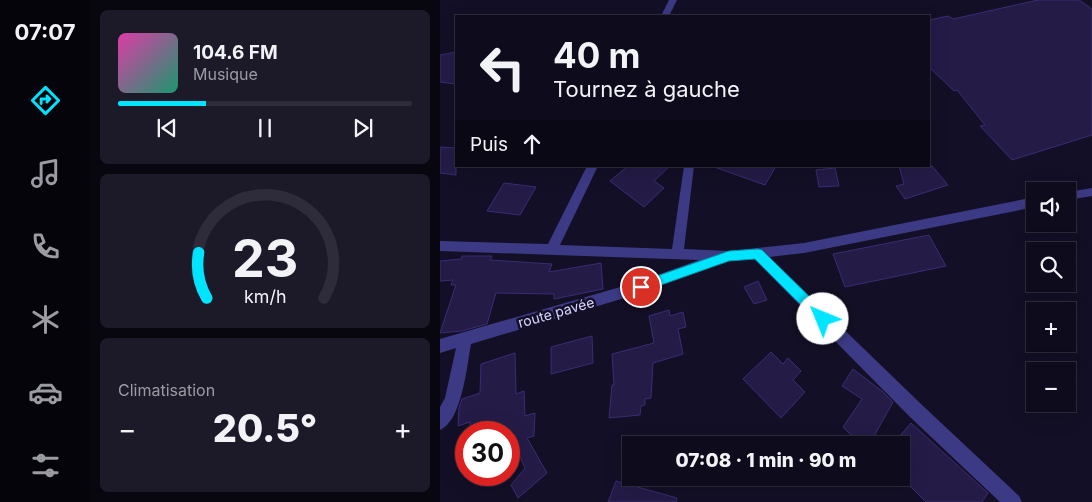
<!DOCTYPE html>
<html lang="fr">
<head>
<meta charset="utf-8">
<style>
	body { margin:0; font-family:Inter,sans-serif; background:#1c1929; color:#f1f3f6; height:100vh; display:flex; flex-direction:column; font-size:19px; white-space:nowrap }
	* { box-sizing:border-box; margin:0 }
	p { font-size:16px; color:#9b9ba3 }
	.icon { flex:none; width:28px; height:28px; fill:none; stroke:currentColor; stroke-width:2; stroke-linecap:round; stroke-linejoin:round }
	.map { position:relative; flex:1; overflow:hidden }
	.drawer { display:flex; flex-direction:column; gap:10px; padding:10px; background:#08060f; width:350px }
	.drawer>* { flex:none }
	.hud { position:absolute; left:15px; top:15px; width:475px; height:152px; border-radius:0px; box-shadow:0 5px 20px #0002,0 0 0 1px #2e2b3b; background:#0e0b1c; color:#f1f3f6; overflow:hidden }
	.buttons { position:absolute; left:586px; top:182px; display:grid; gap:10px }
	.buttons a { display:grid; place-items:center; width:50px; height:50px; border-radius:0px; background:#0e0b1c; box-shadow:0 5px 20px #0002,0 0 0 1px #2e2b3b; font-size:25px }
	.speed { position:absolute; left:15px; top:421px; display:flex; gap:10px; font-size:25px; font-weight:700; text-align:center }
	.speed>* { display:grid; place-content:center; width:65px; height:65px; border-radius:50%; background:#0e0b1c; box-shadow:0 5px 20px #0002,0 0 0 1px #2e2b3b; line-height:1 }
	.speed .limit { border:8px solid #d22; background:#fff; color:#111 }
	.pin { position:absolute; display:grid; place-items:center; width:42px; height:42px; color:#fff; margin:-21px; border:2px solid #fff; border-radius:50%; box-shadow:0 1px 5px #0007 }
	.me { position:absolute; width:55px; margin:-28px; rotate:315deg; stroke-linejoin:round; filter:drop-shadow(0 0 4px #0008) }
	.turn { display:flex; align-items:center; gap:18px; height:105px; padding:0 15px; font-size:22px }
	.turn .icon { width:65px; height:65px; stroke-width:2.5 }
	.turn b { display:block; font-size:35px; line-height:42px }
	.then { display:flex; align-items:center; height:48px; padding:0 15px; background:#0003; gap:10px; font-size:19px }
	.big { font-size:38px; font-weight:800; line-height:1.1 }
	.drawer .tile { flex:1; display:flex; flex-direction:column; justify-content:center; gap:8px; min-width:0; padding:0 18px; border-radius:8px; background:#1c1929 }
	.drawer .dial { align-items:center; gap:0 }
	.dial svg { height:130px; overflow:visible; fill:none; stroke:#2e2b3b; stroke-width:7; stroke-linecap:round; text-anchor:middle }
	.dial text { fill:#f1f3f6; stroke:none }
	.song { display:flex; align-items:center; gap:15px }
	.cover { width:60px; height:60px; border-radius:8px; background:linear-gradient(135deg,hsl(320 70% 55%),hsl(160 70% 35%)) }
	.played { height:5px; border-radius:2px; background:linear-gradient(90deg,#00e5ff 30%,#2e2b3b 30%) }
	.keys { display:flex; justify-content:space-around; direction:ltr }
	.heat { display:flex; justify-content:space-between; align-items:center; font-size:28px; direction:ltr }
	.trip { position:absolute; left:182px; top:436px; width:288px; height:50px; border-radius:0px; background:#0e0b1c; box-shadow:0 5px 20px #0002,0 0 0 1px #2e2b3b; font-weight:800; line-height:50px; text-align:center }
	main { display:flex; flex:1; min-height:0 }
	.menu { display:flex; flex-direction:column; width:90px; justify-content:space-around; align-items:center; background:#06040b; color:#9b9ba3 }
	.menu .icon { width:35px; height:35px }
	.menu .active { color:#00e5ff }
	.menu b { font-size:22px; color:#f1f3f6 }
	.map>svg:first-child { display:block }
</style>
</head>
<body>
<main>
<nav class="menu">
<b>07:07</b>
<svg class="icon active" aria-label="directions" viewBox="0 0 24 24"><path d="M12 3l9 9-9 9-9-9zM9 14v-3h6M13 9l2 2-2 2"/></svg>
<svg class="icon" aria-label="music" viewBox="0 0 24 24"><path d="M9 18V5l10-2v13"/><circle cx="6" cy="18" r="3"/><circle cx="16" cy="16" r="3"/></svg>
<svg class="icon" aria-label="phone" viewBox="0 0 24 24"><path d="M5 4h4l2 5-3 2q2 4 5 5l2-3 5 2v4C11 20 4 13 5 4z"/></svg>
<svg class="icon" aria-label="climate" viewBox="0 0 24 24"><path d="M12 3v18M4 7l16 10M4 17L20 7"/></svg>
<svg class="icon" aria-label="car" viewBox="0 0 24 24"><path d="M5 17H2v-5l4-1 3-4h7l3 4 3 1v5h-3M9 17h6M6 11h13"/><circle cx="7" cy="17" r="2"/><circle cx="17" cy="17" r="2"/></svg>
<svg class="icon" aria-label="filters" viewBox="0 0 24 24"><path d="M4 7h16M4 17h16"/><circle cx="9" cy="7" r="2"/><circle cx="15" cy="17" r="2"/></svg>
</nav>
<section class="drawer">
<div class="tile">
<div class="song"><i class="cover"></i><div><b>104.6 FM</b><p>Musique</p></div></div>
<div class="played"></div>
<div class="keys"><svg class="icon" aria-label="previous" viewBox="0 0 24 24"><path d="M18 5L8 12l10 7zM5 5v14"/></svg><svg class="icon" aria-label="pause" viewBox="0 0 24 24"><path d="M8 5v14M16 5v14"/></svg><svg class="icon" aria-label="next" viewBox="0 0 24 24"><path d="M6 5l10 7-10 7zM19 5v14"/></svg></div>
</div>
<div class="tile dial"><svg viewBox="0 0 100 80">
<path d="M14 69A42 42 0 1 1 86 69"/>
<path d="M14 69A42 42 0 0 1 9 41" stroke="#00e5ff"/>
<text x="50" y="56" font-size="32" font-weight="700">23</text>
<text x="50" y="72" font-size="11">km/h</text>
</svg></div>
<div class="tile"><p>Climatisation</p>
<div class="heat"><a>−</a><b class="big">20.5°</b><a>+</a></div>
</div>
</section>
<div class="map">
<svg width="652" height="502" viewBox="0 0 652 502">
	<rect width="100%" height="100%" fill="#130f26"/>
	<g fill="#241b47" stroke="#3b2d73">
		<polygon points="598,0 639,0 652,9 652,135 572,160 540,126 545,125 517,90 514,91 489,67 489,20 508,16 513,19"/>
		<polygon points="16,52 16,84 0,82 0,55"/>
		<polygon points="0,147 16,148 16,175 0,173"/>
		<polygon points="188,166 230,166 214,181 224,188 204,207 170,181"/>
		<polygon points="278,166 336,166 325,185 277,168"/>
		<polygon points="459,166 492,166 508,185 465,199 456,186 464,184"/>
		<polygon points="395,168 399,186 379,187 376,170"/>
		<polygon points="64,183 96,187 80,215 47,211"/>
		<polygon points="489,235 506,266 405,287 393,254"/>
		<polygon points="22,256 52,256 50,260 112,264 109,272 161,263 163,289 114,299 114,294 56,293 47,324 22,331 0,333 16,285 11,285 13,280 0,281 0,261 21,259"/>
		<polygon points="318,281 327,300 314,304 304,287"/>
		<polygon points="229,310 230,316 243,312 246,327 238,329 243,354 213,363 211,398 205,399 205,405 201,406 200,415 169,418 172,385 174,385 172,354 214,343 209,316"/>
		<polygon points="152,336 153,363 111,374 111,347"/>
		<polygon points="331,352 343,364 348,358 361,371 353,380 365,392 341,418 303,379"/>
		<polygon points="75,353 76,394 84,391 85,416 95,413 94,436 87,438 107,473 78,498 71,485 85,468 73,441 69,443 69,432 30,432 30,422 18,426 19,408 22,399 40,393 41,364"/>
		<polygon points="413,369 442,391 453,402 429,445 421,445 403,427 422,399 402,386"/>
		<polygon points="471,423 548,493 542,502 486,502 461,477 461,445 452,445"/>
		<polygon points="176,481 237,498 236,502 168,502"/>
	</g>
	<g fill="none" stroke-linecap="round" stroke-linejoin="round">
		<g fill="#3d3a85" fill-rule="evenodd">
			<polygon points="229,0 237,0 229,16 221,16"/>
			<path d="M147,166H158L120,245L232,249L244,166H254L244,249L289,251L364,243L595,197V207L364,253L329,257L481,404L579,496L582,502H560L469,416L314,259L284,261L201,293L31,344C27,365 22,421 0,430V407L5,398L16,348L0,353V339L201,281L259,260L0,251V241L108,244Z"/>
			<polygon points="652,188 652,196 628,200 628,192"/>
		</g>
	</g>
	<polygon fill="#00e5ff" stroke="#0095a6" points="318,249 322,250 388,315 389,319 388,323 383,325 379,323 315,259 289,261 201,292 197,291 195,287 197,283 289,251"/>
	<g text-anchor="middle" dominant-baseline="central" stroke-width="5" stroke-linejoin="round" paint-order="stroke">
		<g font-size="14" fill="#d9d4ff" stroke="#130f26">
			<text transform="translate(116 312) rotate(-16)">route pavée</text>
		</g>
	</g>
</svg>
<div class="buttons">
<a><svg class="icon" aria-label="sound" viewBox="0 0 24 24"><path d="M4 9h4l5-4v14l-5-4H4zM17 9q2 3 0 6"/></svg></a>
<a><svg class="icon" aria-label="search" viewBox="0 0 24 24"><circle cx="10" cy="10" r="6"/><path d="M15 15l6 6"/></svg></a>
<a>+</a>
<a>−</a>
</div>
<div class="speed"><div class="limit">30</div></div>
<div class="pin" style="left:201px;top:287px;background:#d93025"><svg class="icon" aria-label="arrive" viewBox="0 0 24 24"><path d="M6 21V4h12l-3 4 3 4H6"/></svg></div>
<svg class="me" style="left:383px;top:319px" viewBox="-20 -20 40 40"><circle r="19" fill="#fff"/><path d="M0-13L10 11 0 6-10 11z" fill="#00e5ff"/></svg>
<div class="trip">07:08 · 1 min · 90 m</div>
<div class="hud">
<div class="turn"><svg class="icon" aria-label="left" viewBox="0 0 24 24"><path d="M17 20v-9H6M10 6l-5 5 5 5"/></svg><div><b>40 m</b>Tournez à gauche</div></div>
<div class="then">Puis<svg class="icon" aria-label="ahead" viewBox="0 0 24 24"><path d="M12 20V5M6 11l6-6 6 6"/></svg></div>
</div>
</div>
</main>
</body>
</html>
